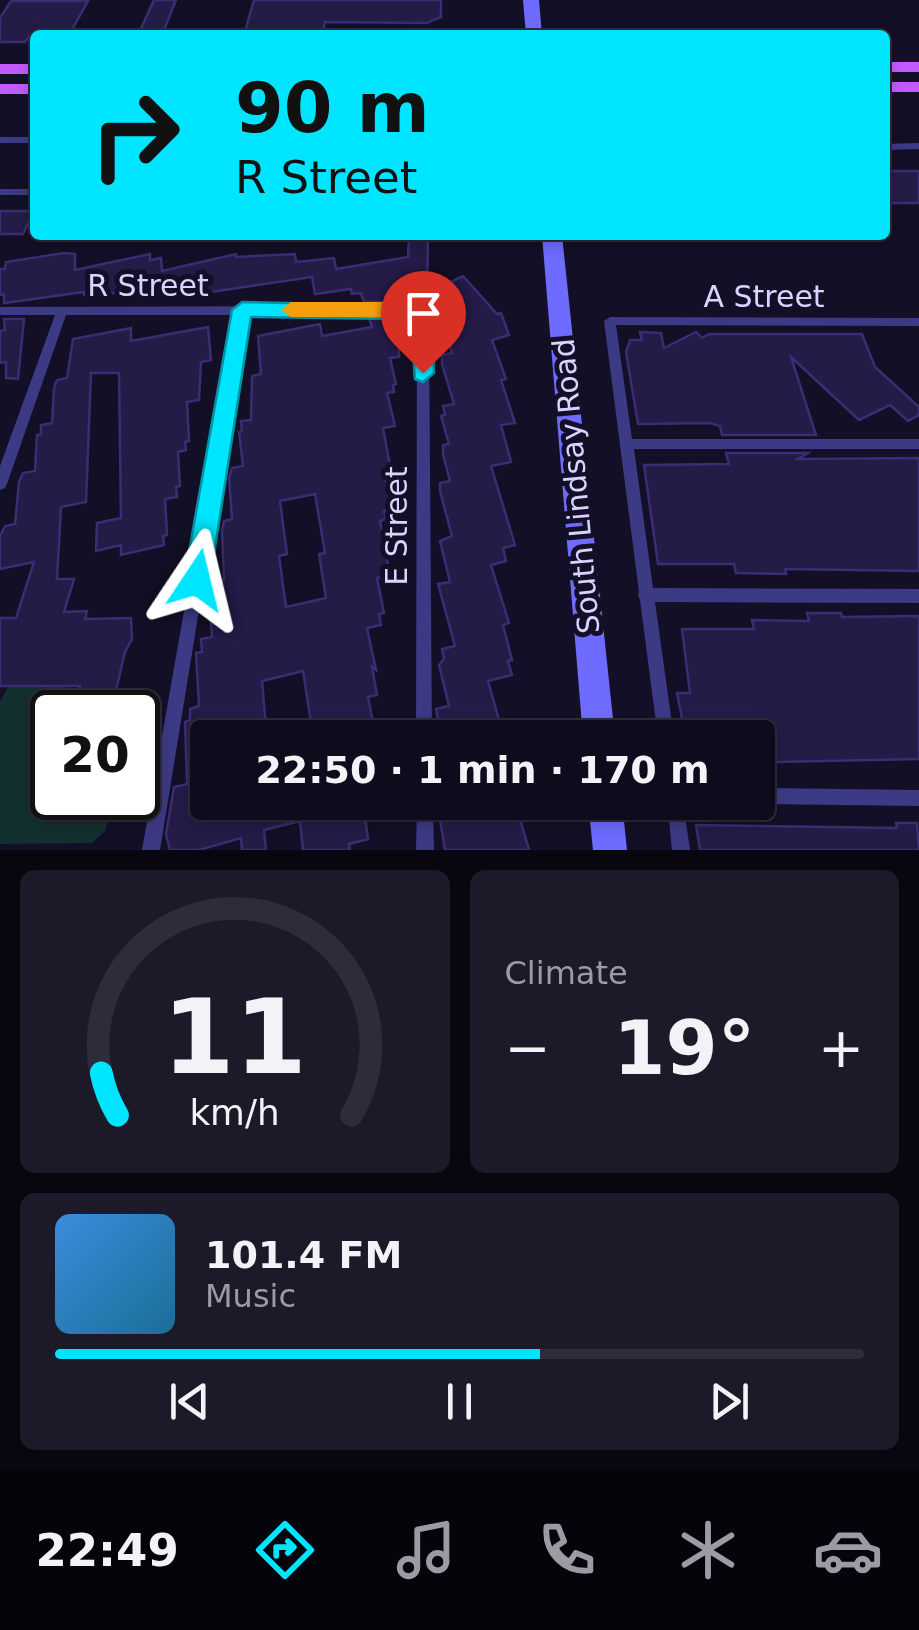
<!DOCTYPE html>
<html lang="en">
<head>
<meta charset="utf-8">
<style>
	body { margin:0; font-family:"DejaVu Sans",sans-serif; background:#1c1929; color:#f1f3f6; height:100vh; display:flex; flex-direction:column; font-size:38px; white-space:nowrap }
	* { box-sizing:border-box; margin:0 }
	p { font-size:32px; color:#9b9ba3 }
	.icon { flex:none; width:55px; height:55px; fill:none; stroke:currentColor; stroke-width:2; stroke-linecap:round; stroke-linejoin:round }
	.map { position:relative; height:850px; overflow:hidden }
	.panel { display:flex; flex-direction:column; gap:20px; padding:20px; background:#08060f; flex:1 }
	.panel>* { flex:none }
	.banner { position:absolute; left:30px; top:30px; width:860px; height:210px; border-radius:10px; box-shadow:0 5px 15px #0003,0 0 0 2px #2e2b3b; background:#00e5ff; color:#111; overflow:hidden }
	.speed { position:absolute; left:30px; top:690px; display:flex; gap:20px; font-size:50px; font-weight:700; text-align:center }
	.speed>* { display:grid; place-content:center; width:130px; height:130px; border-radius:50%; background:#0e0b1c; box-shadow:0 5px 15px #0003,0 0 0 2px #2e2b3b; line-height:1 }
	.speed .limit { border:5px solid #111; border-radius:15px; background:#fff; color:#111 }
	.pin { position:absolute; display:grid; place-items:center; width:85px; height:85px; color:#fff; margin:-102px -42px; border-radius:50% 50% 50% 0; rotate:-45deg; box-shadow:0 0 10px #0007 }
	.pin .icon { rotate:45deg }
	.me { position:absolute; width:110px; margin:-55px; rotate:10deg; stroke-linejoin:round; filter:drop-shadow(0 0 8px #0008) }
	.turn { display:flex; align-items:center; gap:35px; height:210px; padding:0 40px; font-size:45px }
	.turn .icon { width:130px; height:130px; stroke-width:2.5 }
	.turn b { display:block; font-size:70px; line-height:85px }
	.big { font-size:75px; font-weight:700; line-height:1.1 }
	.panel .tile { flex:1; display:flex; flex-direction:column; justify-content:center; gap:15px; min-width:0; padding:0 35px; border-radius:15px; background:#1c1929 }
	.panel .dial { align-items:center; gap:0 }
	.dial svg { height:260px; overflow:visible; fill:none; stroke:#2e2b3b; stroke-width:7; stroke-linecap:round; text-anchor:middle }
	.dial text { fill:#f1f3f6; stroke:none }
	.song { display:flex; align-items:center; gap:30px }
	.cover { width:120px; height:120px; border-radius:15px; background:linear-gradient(135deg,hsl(210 70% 55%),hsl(200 70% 35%)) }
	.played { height:10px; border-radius:5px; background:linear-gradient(90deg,#00e5ff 60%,#2e2b3b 60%) }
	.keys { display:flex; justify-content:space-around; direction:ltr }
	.heat { display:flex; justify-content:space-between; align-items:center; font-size:55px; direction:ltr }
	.panel .tiles { flex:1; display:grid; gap:20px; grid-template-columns:1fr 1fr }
	.tile:last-child { grid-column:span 2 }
	.trip { position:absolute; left:190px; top:720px; width:585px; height:100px; border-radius:10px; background:#0e0b1c; box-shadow:0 5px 15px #0003,0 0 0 2px #2e2b3b; font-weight:700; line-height:100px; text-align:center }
	.tabs { display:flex; height:160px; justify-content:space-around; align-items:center; background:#06040b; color:#9b9ba3 }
	.tabs .icon { width:70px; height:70px }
	.tabs .current { color:#00e5ff }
	.tabs b { font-size:45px; color:#f1f3f6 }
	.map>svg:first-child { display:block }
</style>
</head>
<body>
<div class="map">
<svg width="919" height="850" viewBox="0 0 919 850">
	<rect width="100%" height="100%" fill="#130f26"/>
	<polygon fill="#12302f" points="9,686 66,686 62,712 52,712 52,770 43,803 113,803 105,831 92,843 0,844 0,701"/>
	<g fill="#241b47" stroke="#3b2d73" stroke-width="2.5" fill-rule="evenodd">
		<polygon points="154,0 176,0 162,35 138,35"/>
		<polygon points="254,0 441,0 441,17 427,23 325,22 323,32 244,35"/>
		<polygon points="11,1 88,1 69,35 30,35 25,42 0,42 0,18"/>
		<rect x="885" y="171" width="34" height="32"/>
		<polygon points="0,211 34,211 23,234 0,234"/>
		<polygon points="409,235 428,235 427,296 385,296 387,302 364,302 361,293 352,294 351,289 315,294 312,277 184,296 184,293 173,294 173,291 131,298 131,290 103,295 84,295 84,292 4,303 4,294 0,295 0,269 5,269 6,262 64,253 75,254 75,270 150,254 150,260 161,258 162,271 236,254 236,257 295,254 296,262 334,258 336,269 408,257"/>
		<polygon points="463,276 497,314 501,313 509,335 492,340 506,379 501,380 515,423 501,425 511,462 491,466 515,545 503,548 506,561 491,565 509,623 503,625 512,660 508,661 512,675 488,681 504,738 442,738 436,709 449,706 439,665 444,659 442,649 455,646 438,584 450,582 440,541 452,536 440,491 440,483 450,481 443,454 443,445 449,444 441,416 445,415 443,406 454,404 442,364 442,355 452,353 433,290"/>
		<path d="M369,318H391L399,348V357L390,358L396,384L393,385L394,392L387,393L395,426L383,428L392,476L385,478L392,508L384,511L386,519L380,521L388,565L384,566L386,576L377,578L384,613L379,614L381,625L367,628L376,670L372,667L377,695L368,697L376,738H275L274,731L311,722L303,671L262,681L267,738H208V802H363L368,839L349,844L350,850H303L300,821L264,830L266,850H242L241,838L199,850H170L166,834L174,787L187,784L185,722L190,720V709L199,706L196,653L202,652L201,639L212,637L209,592L215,591L214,582L224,580L222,531L224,521L232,519L229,478L232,468L243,466L239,432L242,431L241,421L251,420L252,376L261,374L258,336L320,324L322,336L372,327ZM315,494L325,553L319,554L326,598L286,607L279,556L287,554L280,501Z"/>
		<polygon points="4,319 24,319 18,379 6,378 6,362 0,363 0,331 5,330"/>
		<polygon points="208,327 211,360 201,362 199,400 187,402 189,441 185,442 186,450 178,452 180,486 176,487 177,497 165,499 167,535 163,536 164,545 121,555 121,545 96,551 97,523 121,518 119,373 91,373 86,502 61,507 57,579 74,579 64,612 87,611 85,619 131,618 132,639 125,652 111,712 73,712 80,686 0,686 0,618 16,618 34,562 0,569 0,536 5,526 15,524 19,482 23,473 35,471 37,435 41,434 41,425 52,423 54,388 57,380 67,378 73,339 131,328 131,341"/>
		<polygon points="640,332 661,333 664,348 696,332 702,338 709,334 862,334 875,367 919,407 919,415 908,421 890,405 859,420 791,357 816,435 722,435 720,426 710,423 638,424 626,352 630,340 642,340"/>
		<polygon points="726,453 808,453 798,459 919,458 919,571 785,569 786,574 736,573 734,564 658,564 644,465 729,464"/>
		<polygon points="807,613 841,613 842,617 919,616 919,759 777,762 775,755 758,755 758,738 686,738 677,693 690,693 682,629 754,629 752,620 809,621"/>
		<polygon points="437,802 515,802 529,850 445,850"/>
		<polygon points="896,823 917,823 919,850 700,850 696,825 897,828"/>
	</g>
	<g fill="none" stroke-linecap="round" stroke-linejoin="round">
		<g fill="#3d3a85" fill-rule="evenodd">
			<rect x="0" y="137" width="35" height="6"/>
			<polygon points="919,143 919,149 885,150 885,144"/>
			<rect x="0" y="189" width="35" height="6"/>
			<polygon points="391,306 419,314 429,336 432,738 416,738 417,336 411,320 391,314 247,315 160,850 142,850 236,315 66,315 7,484 5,488 0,490 0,466 55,315 0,315 0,307"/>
			<polygon points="610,317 919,318 919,326 616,325 632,439 919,439 919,449 634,449 653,588 919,589 919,603 655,602 674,738 658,738 640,600 638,595 639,592 604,321"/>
			<polygon points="758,788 919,790 919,806 758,804 754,802 758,802"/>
			<polygon points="417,802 433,802 434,850 416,850"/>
			<polygon points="667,802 683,802 690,850 672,850"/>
		</g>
		<g fill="#6f6bff" fill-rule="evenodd">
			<polygon points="523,0 539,0 542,35 526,35"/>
			<polygon points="542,235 562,235 615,738 583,738"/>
			<polygon points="588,802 622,802 627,850 593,850"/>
		</g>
		<g fill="#c25bff" fill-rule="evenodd">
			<rect x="885" y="62" width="34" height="10"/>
			<rect x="0" y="64" width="35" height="10"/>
			<rect x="885" y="82" width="34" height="10"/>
			<rect x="0" y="84" width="35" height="10"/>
		</g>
	</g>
	<path fill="#00e5ff" stroke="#0095a6" stroke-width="2.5" d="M242,302L412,306C438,319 433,347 434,373L423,382L415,379L411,327L402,319L251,317L210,580L206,589L197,592L188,589L184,580L232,310Z"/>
	<polygon fill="#f59e0b" points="291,302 392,302 403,310 392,317 291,317 281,310"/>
	<g text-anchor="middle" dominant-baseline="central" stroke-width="10" stroke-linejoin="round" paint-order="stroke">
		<g font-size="30" fill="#d9d4ff" stroke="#130f26">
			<text x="148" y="285">R Street</text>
			<text x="764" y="296">A Street</text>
			<text transform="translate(576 486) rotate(-95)">South Lindsay Road</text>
			<text transform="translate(396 526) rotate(-90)">E Street</text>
		</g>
	</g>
</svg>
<div class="speed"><div class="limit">20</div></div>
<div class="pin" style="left:423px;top:373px;background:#d93025"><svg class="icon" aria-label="arrive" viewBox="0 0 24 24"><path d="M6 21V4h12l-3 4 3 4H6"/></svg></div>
<svg class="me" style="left:197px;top:580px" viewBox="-20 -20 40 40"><path d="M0-17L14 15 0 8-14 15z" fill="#00e5ff" stroke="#fff" stroke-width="4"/></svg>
<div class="trip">22:50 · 1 min · 170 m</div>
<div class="banner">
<div class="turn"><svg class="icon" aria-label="right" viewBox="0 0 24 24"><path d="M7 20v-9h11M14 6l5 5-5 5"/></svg><div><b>90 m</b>R Street</div></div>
</div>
</div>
<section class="panel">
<div class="tiles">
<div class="tile dial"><svg viewBox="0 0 100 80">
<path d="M14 69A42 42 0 1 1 86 69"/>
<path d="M14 69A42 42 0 0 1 9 56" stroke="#00e5ff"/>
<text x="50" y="56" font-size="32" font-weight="700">11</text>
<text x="50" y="72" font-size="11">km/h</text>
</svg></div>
<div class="tile"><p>Climate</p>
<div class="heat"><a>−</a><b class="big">19°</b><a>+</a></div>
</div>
<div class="tile">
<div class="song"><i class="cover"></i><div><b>101.4 FM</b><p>Music</p></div></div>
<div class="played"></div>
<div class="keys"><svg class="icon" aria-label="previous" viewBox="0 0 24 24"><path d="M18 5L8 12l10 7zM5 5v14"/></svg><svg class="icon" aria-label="pause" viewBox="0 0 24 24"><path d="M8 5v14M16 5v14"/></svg><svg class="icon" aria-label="next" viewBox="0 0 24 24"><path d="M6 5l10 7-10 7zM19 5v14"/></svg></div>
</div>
</div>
</section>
<nav class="tabs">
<b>22:49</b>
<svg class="icon current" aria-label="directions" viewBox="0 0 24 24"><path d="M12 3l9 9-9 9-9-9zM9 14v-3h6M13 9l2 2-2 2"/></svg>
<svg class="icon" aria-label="music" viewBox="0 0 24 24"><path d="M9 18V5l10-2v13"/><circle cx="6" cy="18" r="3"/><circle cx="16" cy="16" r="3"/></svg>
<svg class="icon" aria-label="phone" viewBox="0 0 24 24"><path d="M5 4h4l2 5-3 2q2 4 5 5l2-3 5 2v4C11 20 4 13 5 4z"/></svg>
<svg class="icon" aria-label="climate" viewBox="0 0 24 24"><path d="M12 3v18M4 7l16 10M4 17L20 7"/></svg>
<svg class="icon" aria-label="car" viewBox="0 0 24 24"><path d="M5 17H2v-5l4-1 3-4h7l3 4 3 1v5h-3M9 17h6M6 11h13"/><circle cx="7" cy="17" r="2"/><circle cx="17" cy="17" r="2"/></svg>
</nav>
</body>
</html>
